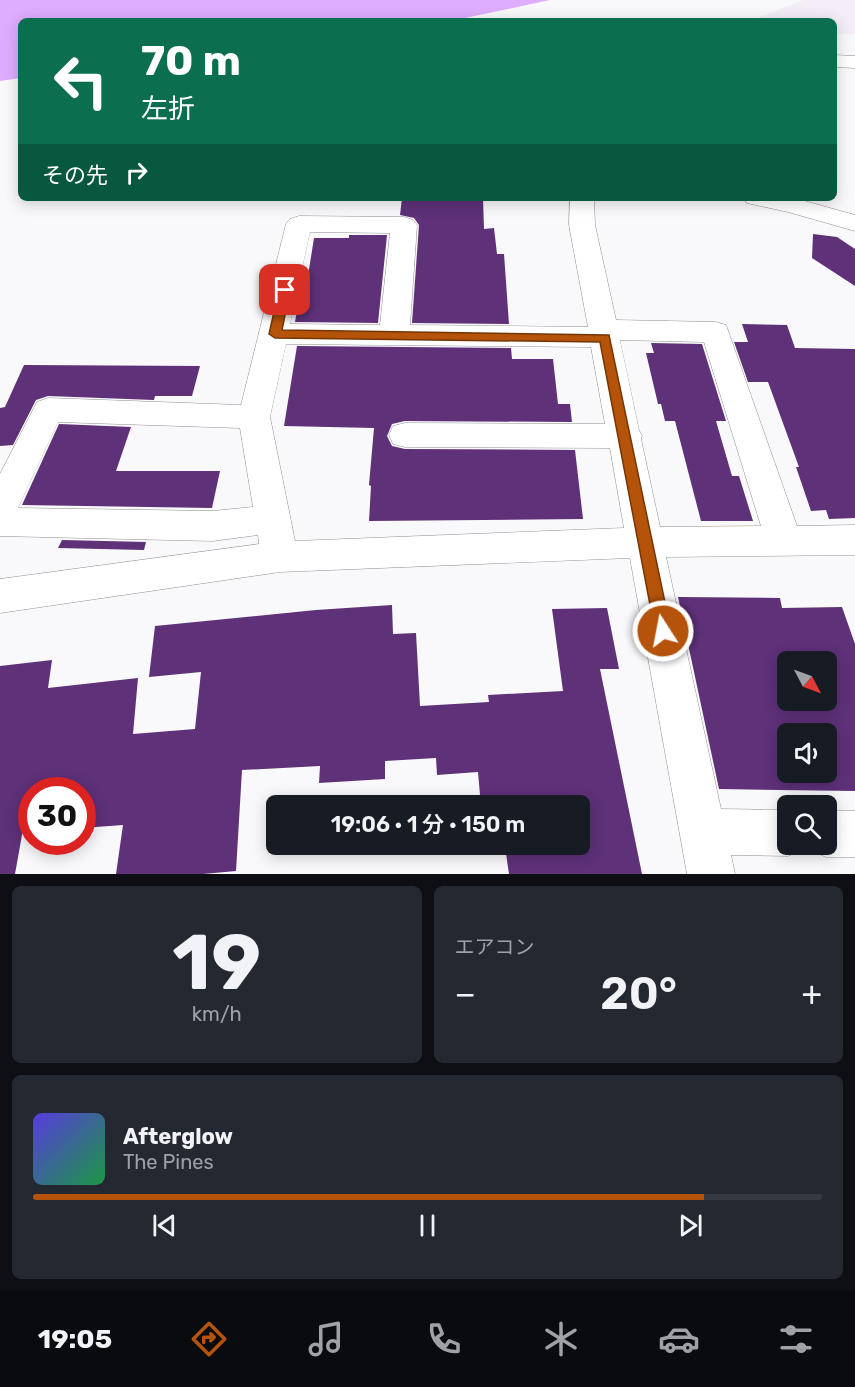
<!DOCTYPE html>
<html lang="ja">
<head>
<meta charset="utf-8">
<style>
	body { margin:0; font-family:Rubik,"Noto Sans JP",sans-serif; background:#242831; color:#f1f3f6; height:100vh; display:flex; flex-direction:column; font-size:22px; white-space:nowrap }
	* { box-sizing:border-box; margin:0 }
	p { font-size:20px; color:#9ea1a6 }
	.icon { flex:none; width:33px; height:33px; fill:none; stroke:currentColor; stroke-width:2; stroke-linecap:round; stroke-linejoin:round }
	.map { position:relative; height:874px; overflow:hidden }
	.drawer { display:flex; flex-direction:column; gap:12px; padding:12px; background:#0d0f14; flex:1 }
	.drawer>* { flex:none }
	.top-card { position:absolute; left:18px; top:18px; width:819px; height:183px; border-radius:9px; box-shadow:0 3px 15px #0003; background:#0b6e4f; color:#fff; overflow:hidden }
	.needle { width:39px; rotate:131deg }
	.fabs { position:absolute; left:777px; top:651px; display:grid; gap:12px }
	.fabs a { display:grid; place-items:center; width:60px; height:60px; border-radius:9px; background:#171b24; box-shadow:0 3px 15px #0003; font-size:30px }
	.speed { position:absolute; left:18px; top:777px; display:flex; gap:12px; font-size:30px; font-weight:700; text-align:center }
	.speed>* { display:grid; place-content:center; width:78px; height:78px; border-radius:50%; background:#171b24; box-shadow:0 3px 15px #0003; line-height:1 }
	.speed .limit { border:9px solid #d22; background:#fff; color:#111 }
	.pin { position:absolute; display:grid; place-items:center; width:51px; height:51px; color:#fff; margin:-26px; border-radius:12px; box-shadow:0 3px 9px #0006 }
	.me { position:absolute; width:66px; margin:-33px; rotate:349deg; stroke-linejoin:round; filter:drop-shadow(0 0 4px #0008) }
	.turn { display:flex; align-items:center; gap:21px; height:126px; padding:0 24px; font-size:27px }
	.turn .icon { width:78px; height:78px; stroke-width:2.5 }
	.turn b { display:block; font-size:42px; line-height:51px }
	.then { display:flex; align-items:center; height:57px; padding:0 24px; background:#0003; gap:12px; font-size:22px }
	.big { font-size:45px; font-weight:600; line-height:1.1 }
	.drawer .widget { flex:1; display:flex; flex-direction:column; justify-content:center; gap:9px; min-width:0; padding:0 21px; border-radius:9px; background:#242831 }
	.drawer .dial { align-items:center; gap:0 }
	.dial b { font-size:78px; line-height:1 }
	.song { display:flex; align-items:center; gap:18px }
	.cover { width:72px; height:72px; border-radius:9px; background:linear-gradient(135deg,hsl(250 70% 55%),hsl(140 70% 35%)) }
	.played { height:6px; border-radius:3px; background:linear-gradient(90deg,#b45309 85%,#363941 85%) }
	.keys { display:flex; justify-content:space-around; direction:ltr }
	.heat { display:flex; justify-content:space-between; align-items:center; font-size:33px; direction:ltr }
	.drawer .tiles { flex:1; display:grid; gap:12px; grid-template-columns:1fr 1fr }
	.widget:last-child { grid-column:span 2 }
	.trip { position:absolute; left:266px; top:795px; width:324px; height:60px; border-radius:9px; background:#171b24; box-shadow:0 3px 15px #0003; font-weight:600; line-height:60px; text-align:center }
	.menu { display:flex; height:96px; justify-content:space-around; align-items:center; background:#090b0e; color:#9ea1a6 }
	.menu .icon { width:42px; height:42px }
	.menu .on { color:#b45309 }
	.menu b { font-size:27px; color:#f1f3f6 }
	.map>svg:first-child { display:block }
</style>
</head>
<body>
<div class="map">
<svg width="855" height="874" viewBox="0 0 855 874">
	<rect width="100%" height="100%" fill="#f9f8fb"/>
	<polygon fill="#f3edf7" points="803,0 855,0 855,34 834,34 834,21 753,20"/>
	<polygon fill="#deadff" points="0,0 550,0 451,21 21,21 21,78 0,81"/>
	<g fill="#5e3179" fill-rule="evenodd">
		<polygon points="402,198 483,198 484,229 494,228 497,254 504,254 509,324 412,323 419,225 414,218 400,215"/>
		<polygon points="813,234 837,237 855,249 855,286 812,258"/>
		<polygon points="349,235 387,235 378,323 295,322 302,282 307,282 314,238 349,238"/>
		<polygon points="742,324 787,325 795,348 855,349 855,518 829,519 826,510 811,511 796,467 799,467 768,382 748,382 734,342 748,342"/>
		<polygon points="651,343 702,344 726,421 716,421 732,476 739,476 753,521 701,521 675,421 665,421 661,404 658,404 646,353 654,353"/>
		<polygon points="297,346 511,348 512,359 553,359 558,404 570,404 572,422 405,421 392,424 387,436 392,446 405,449 575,450 583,519 369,521 371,486 369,485 374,428 284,426"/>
		<polygon points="24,365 200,366 192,396 155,396 154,400 48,396 36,400 13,445 0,446 0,408 5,407"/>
		<polygon points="59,424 131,427 116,471 220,471 212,508 22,505"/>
		<polygon points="62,540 146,542 144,550 58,548"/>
		<path d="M678,597L780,598L782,608L842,607L855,644V791L719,789ZM788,662H826V700H788ZM788,734H826V772H788Z"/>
		<polygon points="392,605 393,634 416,633 420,706 489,702 488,695 563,691 552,609 607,608 619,669 600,669 642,874 509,874 505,847 485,848 485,844 579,844 579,806 481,806 478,772 437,775 436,758 385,761 385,779 319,783 320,766 242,770 236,871 203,874 116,874 123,825 82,828 82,790 30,790 15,874 0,874 0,666 52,660 48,688 138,678 133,734 195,729 201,672 149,677 155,626 316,610"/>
	</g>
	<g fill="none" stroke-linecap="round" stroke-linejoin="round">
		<defs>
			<g id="minor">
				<polygon points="834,55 855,56 855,68 834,67"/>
				<path d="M570,198H594L595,225L616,320L716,322L726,325L797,526L855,525V555L666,557L721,809L788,810V844H806L804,849L788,856L731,855L735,874H687L630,558L280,572L0,613V579L259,544L258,535L213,541L0,536V474L37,402L48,398L241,405L286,224L290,219L299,216L404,217L413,220L417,225L410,325L588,327L569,225ZM310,232L390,233L380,325L290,324ZM620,340L704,342L761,526L660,527L641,439L642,436L639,430ZM286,344L591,347L605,424L405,423L393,426L389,435L393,444L405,447L610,448L624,528L295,541L270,417ZM58,422L240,428L253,507L213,511L18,508Z"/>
				<polygon points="744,198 794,198 855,215 855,231 788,212 747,203"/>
				<polygon points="826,811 855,811 855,857 826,857 810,850 807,844 826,844"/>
			</g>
		</defs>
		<use href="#minor" stroke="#908f92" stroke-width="1"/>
		<use href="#minor" fill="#fff" fill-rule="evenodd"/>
	</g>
	<polygon fill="#b45309" stroke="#753606" stroke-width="1.5" points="285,286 290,290 282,330 609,335 671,631 669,636 663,638 657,636 655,631 600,342 275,338 269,334 279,290"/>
</svg>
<div class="fabs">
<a><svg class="needle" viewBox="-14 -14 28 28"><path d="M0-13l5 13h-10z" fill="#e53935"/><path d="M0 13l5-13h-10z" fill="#9ea1a6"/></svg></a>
<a><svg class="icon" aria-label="sound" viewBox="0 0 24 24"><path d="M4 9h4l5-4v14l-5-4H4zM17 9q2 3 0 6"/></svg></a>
<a><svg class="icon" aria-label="search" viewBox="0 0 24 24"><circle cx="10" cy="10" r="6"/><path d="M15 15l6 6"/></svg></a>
</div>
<div class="speed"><div class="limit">30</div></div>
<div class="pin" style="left:285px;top:290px;background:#d93025"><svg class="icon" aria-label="arrive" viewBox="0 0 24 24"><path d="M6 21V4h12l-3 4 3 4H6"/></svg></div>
<svg class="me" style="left:663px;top:631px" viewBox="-20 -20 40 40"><circle r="17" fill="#b45309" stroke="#fff" stroke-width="3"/><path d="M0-11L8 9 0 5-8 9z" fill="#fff"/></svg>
<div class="trip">19:06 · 1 分 · 150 m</div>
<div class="top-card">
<div class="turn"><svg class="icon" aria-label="left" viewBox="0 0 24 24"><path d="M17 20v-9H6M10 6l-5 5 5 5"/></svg><div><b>70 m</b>左折</div></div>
<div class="then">その先<svg class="icon" aria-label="right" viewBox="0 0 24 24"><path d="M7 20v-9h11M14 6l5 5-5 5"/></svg></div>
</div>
</div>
<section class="drawer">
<div class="tiles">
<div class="widget dial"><b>19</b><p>km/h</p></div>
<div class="widget"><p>エアコン</p>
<div class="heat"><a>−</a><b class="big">20°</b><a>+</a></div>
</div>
<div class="widget">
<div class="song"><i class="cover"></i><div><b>Afterglow</b><p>The Pines</p></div></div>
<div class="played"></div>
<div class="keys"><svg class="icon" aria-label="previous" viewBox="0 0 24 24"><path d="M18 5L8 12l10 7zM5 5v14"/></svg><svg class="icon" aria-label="pause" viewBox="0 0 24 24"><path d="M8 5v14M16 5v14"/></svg><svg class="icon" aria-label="next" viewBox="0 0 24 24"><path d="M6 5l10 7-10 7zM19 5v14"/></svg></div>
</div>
</div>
</section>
<nav class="menu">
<b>19:05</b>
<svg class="icon on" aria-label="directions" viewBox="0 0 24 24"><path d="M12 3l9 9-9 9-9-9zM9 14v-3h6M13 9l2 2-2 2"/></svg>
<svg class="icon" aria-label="music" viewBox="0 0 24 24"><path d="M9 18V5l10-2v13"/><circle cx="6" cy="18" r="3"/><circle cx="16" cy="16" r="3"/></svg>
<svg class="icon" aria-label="phone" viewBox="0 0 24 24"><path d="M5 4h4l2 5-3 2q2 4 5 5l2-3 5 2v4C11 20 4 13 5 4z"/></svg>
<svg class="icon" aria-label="climate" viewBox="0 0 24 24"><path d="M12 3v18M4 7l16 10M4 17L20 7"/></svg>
<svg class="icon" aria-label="car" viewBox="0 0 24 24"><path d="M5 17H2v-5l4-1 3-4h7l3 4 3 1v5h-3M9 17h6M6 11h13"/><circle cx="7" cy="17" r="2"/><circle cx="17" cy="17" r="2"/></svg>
<svg class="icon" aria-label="filters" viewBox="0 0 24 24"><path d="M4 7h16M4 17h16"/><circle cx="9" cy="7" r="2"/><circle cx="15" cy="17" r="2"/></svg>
</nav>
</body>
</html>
